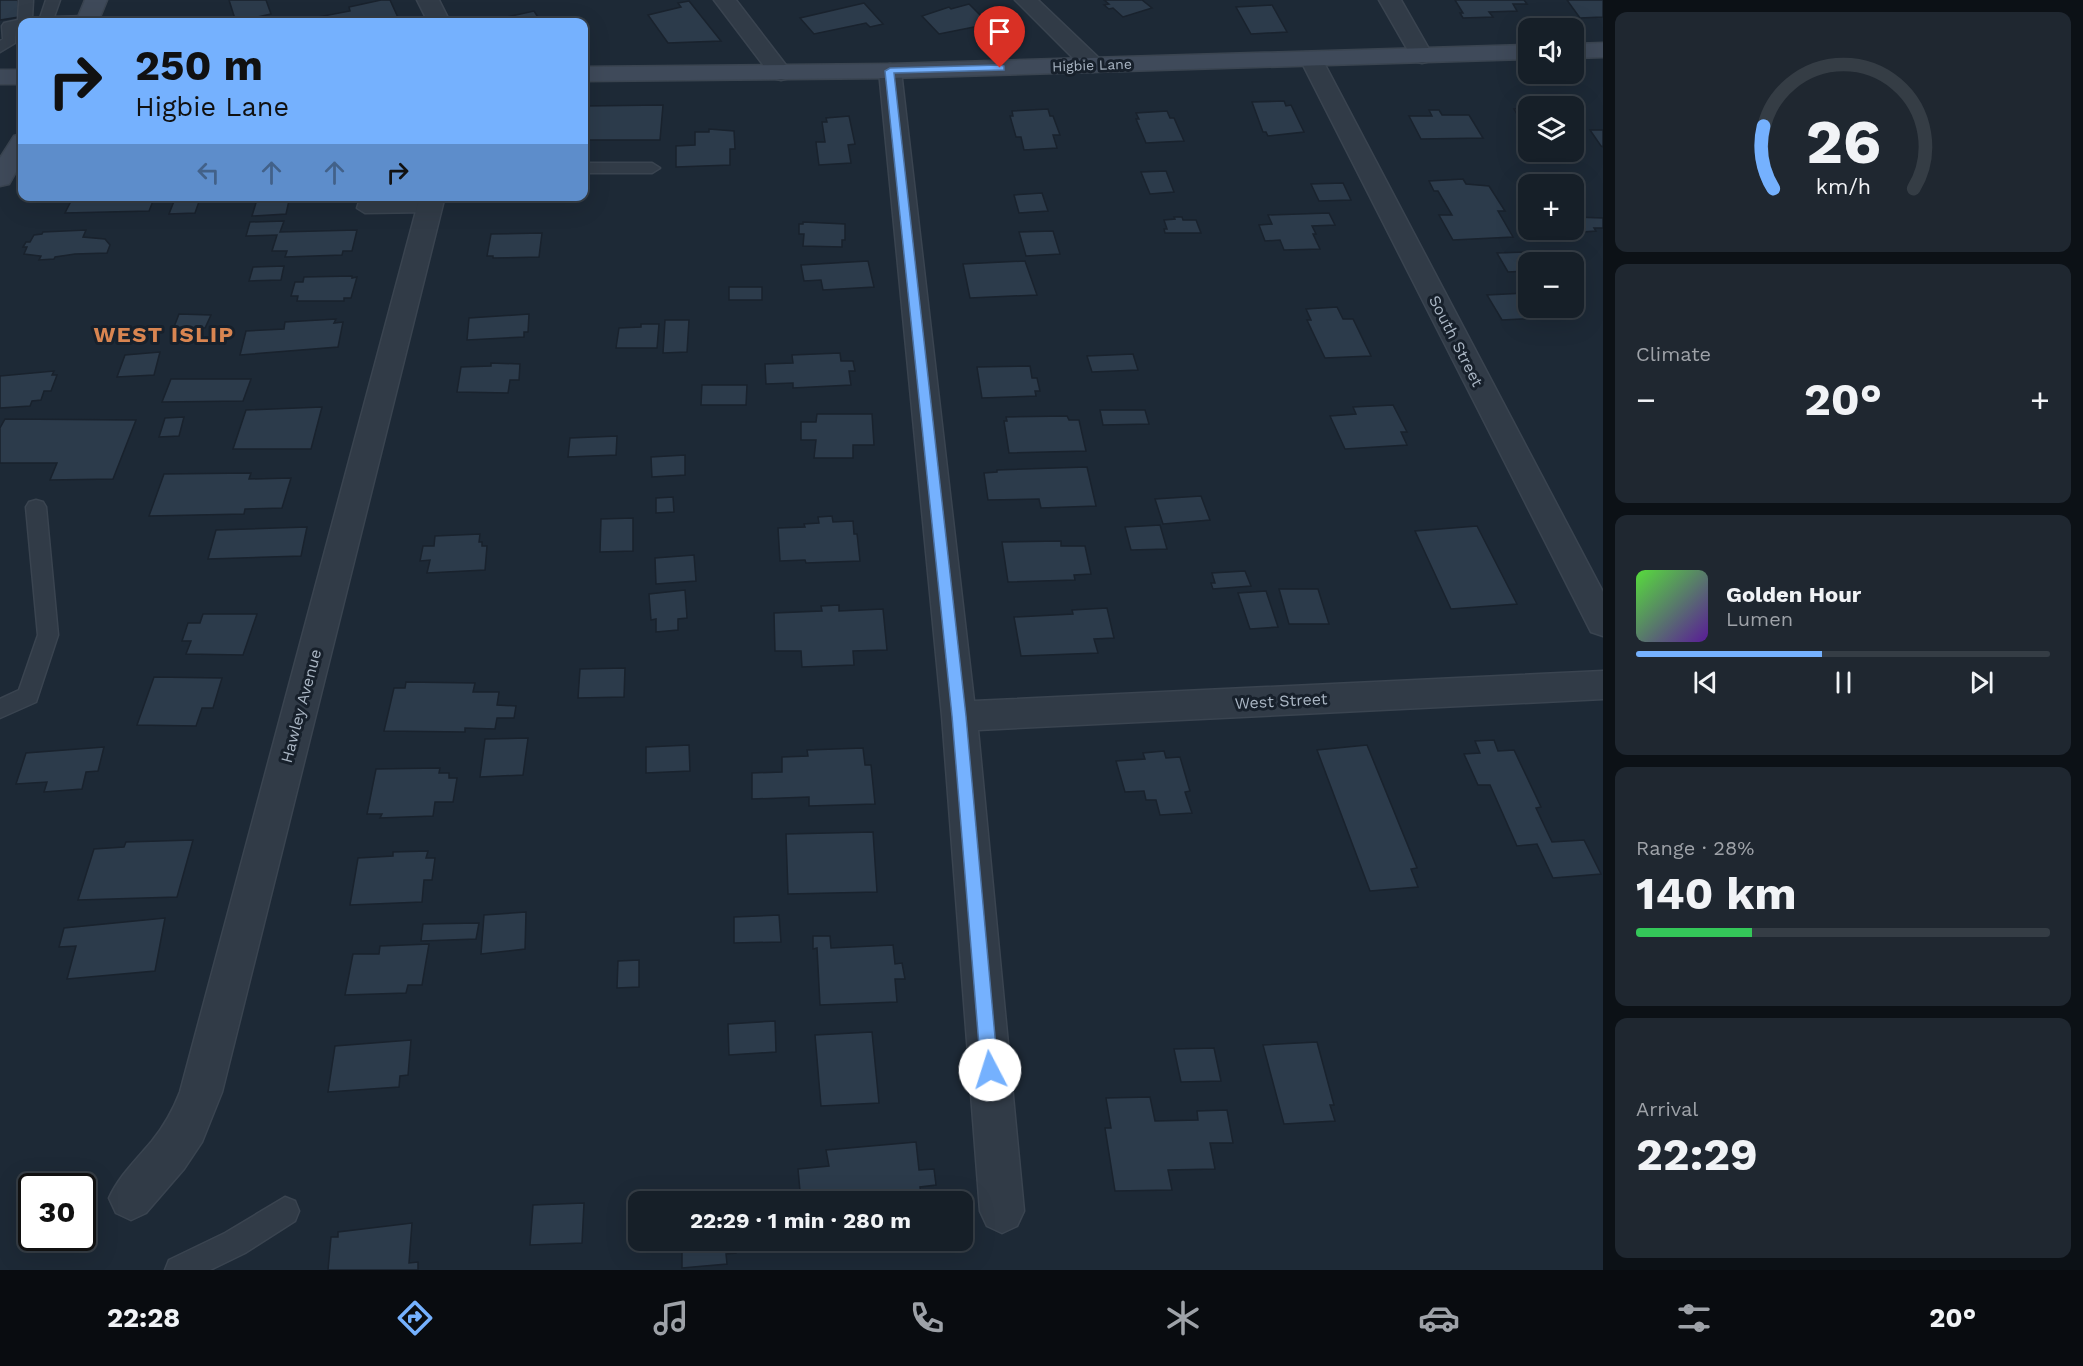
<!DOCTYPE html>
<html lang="en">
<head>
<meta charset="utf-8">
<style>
	body { margin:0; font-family:"Work Sans",sans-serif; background:#1f2730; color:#f1f3f6; height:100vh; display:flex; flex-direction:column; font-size:22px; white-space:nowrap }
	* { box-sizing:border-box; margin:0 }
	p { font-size:20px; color:#9ea2a8 }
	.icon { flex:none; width:33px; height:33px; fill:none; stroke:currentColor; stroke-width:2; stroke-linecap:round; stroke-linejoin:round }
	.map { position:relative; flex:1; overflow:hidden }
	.sheet { display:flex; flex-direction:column; gap:12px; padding:12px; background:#0c1116; width:480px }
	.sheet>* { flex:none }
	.hud { position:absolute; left:18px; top:18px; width:570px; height:183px; border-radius:12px; box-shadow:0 6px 24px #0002,0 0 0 2px #353d45; background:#75b1fe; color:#111; overflow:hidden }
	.fabs { position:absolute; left:1518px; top:18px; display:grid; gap:12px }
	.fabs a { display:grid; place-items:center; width:66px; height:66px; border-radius:12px; background:#161f28; box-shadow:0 6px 24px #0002,0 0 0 2px #353d45; font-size:30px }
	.speed { position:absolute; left:18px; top:1173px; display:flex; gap:12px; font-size:30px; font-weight:700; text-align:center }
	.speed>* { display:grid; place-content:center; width:78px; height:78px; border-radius:50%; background:#161f28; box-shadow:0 6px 24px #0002,0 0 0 2px #353d45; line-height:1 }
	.speed .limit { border:3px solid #111; border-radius:9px; background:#fff; color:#111 }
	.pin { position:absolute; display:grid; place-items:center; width:51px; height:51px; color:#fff; margin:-62px -26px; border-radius:50% 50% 50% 0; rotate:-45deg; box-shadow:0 0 6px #0007 }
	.pin .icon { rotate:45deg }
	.me { position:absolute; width:66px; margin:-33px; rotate:355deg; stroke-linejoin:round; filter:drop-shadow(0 0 4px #0008) }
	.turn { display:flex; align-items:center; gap:21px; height:126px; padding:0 18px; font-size:27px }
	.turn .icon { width:78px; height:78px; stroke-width:2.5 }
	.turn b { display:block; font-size:42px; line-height:51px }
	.lanes { display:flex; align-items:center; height:57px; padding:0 18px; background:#0003; justify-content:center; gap:30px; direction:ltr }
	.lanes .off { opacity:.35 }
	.big { font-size:45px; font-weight:700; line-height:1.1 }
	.sheet .widget { flex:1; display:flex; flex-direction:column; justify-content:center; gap:9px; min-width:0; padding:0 21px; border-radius:12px; background:#1f2730 }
	.sheet .dial { align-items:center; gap:0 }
	.dial svg { height:156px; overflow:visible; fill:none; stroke:#353d45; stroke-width:7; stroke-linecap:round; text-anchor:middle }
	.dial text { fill:#f1f3f6; stroke:none }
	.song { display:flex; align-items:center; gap:18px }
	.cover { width:72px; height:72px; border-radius:9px; background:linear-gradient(135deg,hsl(110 70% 55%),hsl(270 70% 35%)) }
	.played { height:6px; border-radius:3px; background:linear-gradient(90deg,#75b1fe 45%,#353d45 45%) }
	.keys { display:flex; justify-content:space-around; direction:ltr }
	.heat { display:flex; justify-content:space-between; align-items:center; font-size:33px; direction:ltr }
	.charge { height:9px; border-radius:4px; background:linear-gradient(90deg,#34c759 28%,#353d45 0) }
	.trip { position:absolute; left:628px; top:1191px; width:345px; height:60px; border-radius:12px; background:#161f28; box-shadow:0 6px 24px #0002,0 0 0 2px #353d45; font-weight:700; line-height:60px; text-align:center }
	.dock { display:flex; height:96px; justify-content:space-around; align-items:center; background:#090c10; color:#9ea2a8 }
	.dock .icon { width:42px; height:42px }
	.dock .current { color:#75b1fe }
	.dock b { font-size:27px; color:#f1f3f6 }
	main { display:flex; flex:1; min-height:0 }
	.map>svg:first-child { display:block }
</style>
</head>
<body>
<main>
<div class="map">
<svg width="1603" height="1270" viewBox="0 0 1603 1270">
	<rect width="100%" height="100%" fill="#1d2936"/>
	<g fill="#2c3b4b" stroke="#19222d" stroke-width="1.5">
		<polygon points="0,0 18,0 19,17 0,20"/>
		<polygon points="229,0 266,0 271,14 236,22"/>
		<polygon points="381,0 390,0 400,22 292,22 350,11 349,7"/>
		<polygon points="1104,0 1142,0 1152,8 1123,17 1113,8 1109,9 1104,5 1109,4"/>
		<polygon points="1455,0 1524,0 1527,4 1513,4 1517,11 1489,12 1493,17 1463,18 1460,13 1463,13"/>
		<polygon points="1567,0 1603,0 1603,17 1580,18"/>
		<polygon points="689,1 721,41 668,43 648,15 681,7 678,3"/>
		<polygon points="864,3 883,24 870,27 866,23 814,34 800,18"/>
		<polygon points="969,4 989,24 939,34 922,16 949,7 951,9"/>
		<polygon points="1272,5 1287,32 1251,34 1236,7"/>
		<polygon points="534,11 541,22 485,22"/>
		<polygon points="1284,101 1286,106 1291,105 1304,132 1268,136 1266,132 1263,132 1252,102"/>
		<polygon points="663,105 660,140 584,140 584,106"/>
		<polygon points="1528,108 1528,133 1514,109"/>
		<polygon points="1048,109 1050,116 1053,116 1060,135 1053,135 1057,148 1024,150 1021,137 1016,137 1010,116 1013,116 1012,111"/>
		<polygon points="1429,110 1439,110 1442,115 1469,115 1483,138 1421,139 1409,116 1432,116"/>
		<polygon points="1167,111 1170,118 1174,118 1184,141 1146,143 1136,119 1139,119 1136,113"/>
		<polygon points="849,116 855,144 848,145 851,163 819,165 816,142 825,142 822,122 827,122 826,118"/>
		<polygon points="709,129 734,131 735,149 730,149 730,165 676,167 676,146 695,145 695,132 709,132"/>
		<polygon points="1590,130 1603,130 1603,147 1601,146"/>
		<polygon points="1166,171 1174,192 1150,194 1141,172"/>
		<polygon points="1463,179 1466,184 1489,186 1505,211 1498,211 1513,237 1453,240 1439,215 1452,215 1438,191 1434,191 1429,181"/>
		<polygon points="1343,183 1351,200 1319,201 1311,184"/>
		<polygon points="1042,193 1048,211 1019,213 1014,195"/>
		<polygon points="59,196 155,196 149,211 65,213 72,199 58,200"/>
		<polygon points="176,196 201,196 195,213 169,214"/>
		<polygon points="258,196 290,196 286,214 252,216"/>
		<polygon points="1329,213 1335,225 1312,226 1316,234 1313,234 1320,249 1284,250 1280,240 1265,241 1259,225 1272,224 1268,215"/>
		<polygon points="1174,217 1182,217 1183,220 1196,220 1201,233 1165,233 1164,229 1167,229 1164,220 1175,219"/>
		<polygon points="1574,217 1603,218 1603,228 1594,228 1596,231 1567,233 1565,230 1574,230"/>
		<polygon points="284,221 280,232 357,230 352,251 343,251 342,255 285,257 287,251 272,251 277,235 246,236 250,222"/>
		<polygon points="803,222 845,224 845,240 842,240 842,247 803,246 804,234 799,234 799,224 803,224"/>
		<polygon points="86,230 83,237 105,239 110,245 107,253 75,254 55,257 54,259 39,260 41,256 24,254 27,247 23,247 26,242 30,242 34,235 42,234 43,232"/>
		<polygon points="1053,231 1060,254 1026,256 1019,232"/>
		<polygon points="542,233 539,257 493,258 493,256 487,256 491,234"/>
		<polygon points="1559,251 1566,262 1528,262 1528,271 1508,272 1497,253"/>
		<polygon points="868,261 874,287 823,290 821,280 804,281 801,265"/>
		<polygon points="1025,261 1037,295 970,298 963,264"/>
		<polygon points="284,266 281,280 249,281 253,267"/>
		<polygon points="352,276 352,278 357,277 351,298 344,298 344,301 297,301 298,296 291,296 295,282 303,282 304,277"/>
		<rect x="729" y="287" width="33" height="13"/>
		<polygon points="1528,293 1528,308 1560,308 1562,312 1555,312 1558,317 1502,320 1487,295"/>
		<polygon points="1337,307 1343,319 1353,319 1371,356 1325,358 1307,320 1311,320 1306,309"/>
		<polygon points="179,314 211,315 205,328 174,327"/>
		<polygon points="529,314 528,332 524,332 524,337 467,340 469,318"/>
		<polygon points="336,319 334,323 343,322 338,347 240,355 246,331 284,329 285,322"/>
		<polygon points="665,320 689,320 687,352 663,353"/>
		<polygon points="641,324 659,324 657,348 616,348 619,328 641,327"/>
		<polygon points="160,352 154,375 117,377 125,355"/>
		<polygon points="840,353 841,361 853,361 855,371 849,371 851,385 793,388 793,383 766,384 765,364 793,363 792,355"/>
		<polygon points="1133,354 1138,370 1092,372 1087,356"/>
		<polygon points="491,363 520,364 519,380 510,380 508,393 457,392 461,367 491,366"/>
		<polygon points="1030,366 1032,378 1037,378 1040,391 1035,391 1036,396 982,398 977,367"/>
		<polygon points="54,371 52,375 57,375 51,391 44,391 41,400 32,401 30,406 0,408 0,376"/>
		<polygon points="171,379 251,379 243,401 162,402"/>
		<polygon points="702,385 747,385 746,405 701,405"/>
		<polygon points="1393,405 1407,432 1401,432 1407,445 1345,449 1330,416 1356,414 1353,407"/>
		<polygon points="322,407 311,449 233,449 246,410"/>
		<polygon points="1100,410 1145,410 1149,424 1103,425"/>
		<polygon points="817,414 872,414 874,445 853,445 853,458 814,458 816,440 801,440 801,422 816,422"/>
		<polygon points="1067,416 1069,420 1079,420 1086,451 1009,453 1004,421 1007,421 1006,417"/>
		<polygon points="184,417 179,436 159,437 165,418"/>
		<polygon points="5,419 136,420 113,479 50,480 57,463 0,463 0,428"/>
		<polygon points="617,436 616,455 568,457 570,438"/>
		<polygon points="685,455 685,475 652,477 651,457"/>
		<polygon points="1087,467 1096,506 1041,508 1039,499 988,500 984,473 997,472 997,470"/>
		<polygon points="251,473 249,479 291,478 282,508 245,509 244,514 149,516 164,474"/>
		<polygon points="1201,496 1210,520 1163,524 1155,499"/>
		<polygon points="673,497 674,512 656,513 656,498"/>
		<polygon points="832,516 833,522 853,521 854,534 857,534 860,561 806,563 805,560 780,561 778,528 805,527 804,524 819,523 818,517"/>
		<polygon points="633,518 633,551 600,552 601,519"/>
		<polygon points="1160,525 1167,549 1131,550 1125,527"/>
		<polygon points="1477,526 1517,604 1451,609 1415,531"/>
		<polygon points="307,527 301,556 208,559 216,530"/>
		<polygon points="480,534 479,542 482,542 482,546 487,546 485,570 427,573 430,560 420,561 423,546 434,546 435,536"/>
		<polygon points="1061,541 1061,546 1085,546 1091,574 1074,575 1075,580 1008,582 1002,542"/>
		<polygon points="694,555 696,581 656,584 655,558"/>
		<polygon points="1245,571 1251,586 1213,589 1211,583 1215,583 1212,573"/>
		<polygon points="1279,589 1318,589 1329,624 1289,624"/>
		<polygon points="685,590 687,618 678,619 678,630 656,632 656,619 651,620 649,594"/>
		<polygon points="1266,591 1278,627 1250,629 1238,593"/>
		<polygon points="839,605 839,611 883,609 887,650 853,651 854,665 802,667 801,651 775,651 774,613 822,611 821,606"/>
		<polygon points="1107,608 1114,638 1094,639 1098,653 1021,656 1014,617 1073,614 1072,610"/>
		<polygon points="203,614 257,614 243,655 186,654 191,641 182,641 188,623 200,623"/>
		<polygon points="625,668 624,697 578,698 580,669"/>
		<polygon points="154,677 222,678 213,708 202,708 196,726 137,725"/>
		<polygon points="406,682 475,683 473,692 499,692 497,705 516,706 514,718 497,718 495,729 465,728 465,732 384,731 394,688 405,688"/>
		<polygon points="528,738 523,775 480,777 485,739"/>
		<polygon points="1494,740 1498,751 1514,750 1541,807 1536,808 1552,842 1584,840 1601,874 1553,878 1537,844 1517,846 1490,785 1478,785 1464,754 1480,753 1475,741"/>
		<polygon points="689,745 690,771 646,773 646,747"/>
		<polygon points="1367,745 1417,868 1411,869 1418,887 1370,891 1317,750"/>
		<polygon points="104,747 98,771 86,772 82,789 44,792 47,782 16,784 26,753"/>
		<polygon points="863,748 865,765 871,765 875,804 809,806 809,797 752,799 752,773 782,772 782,757 808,756 807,750"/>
		<polygon points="1164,751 1166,758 1180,757 1190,791 1185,792 1192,813 1160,815 1156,800 1146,800 1144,791 1125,792 1116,761 1145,759 1143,753"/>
		<polygon points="440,768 439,773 449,773 449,778 457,778 453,802 435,802 433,816 380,818 382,814 367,814 376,769"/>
		<polygon points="873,832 877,892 788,894 786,834"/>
		<polygon points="193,840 177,897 78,900 94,849 124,847 126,842"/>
		<polygon points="428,851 426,858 435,858 432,880 424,880 422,902 350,905 358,858 393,856 393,852"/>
		<polygon points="526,912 525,949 481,954 484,915"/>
		<polygon points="779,915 781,942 734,943 734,917"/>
		<polygon points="165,918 155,971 67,979 76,946 59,947 64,928"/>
		<polygon points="479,923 476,939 421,941 423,924"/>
		<polygon points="813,936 830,936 831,948 893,945 895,964 902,963 905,979 895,979 897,1002 820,1005 817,948 813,949"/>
		<polygon points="429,944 422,985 408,985 406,993 345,995 353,954 379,954 380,946"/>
		<polygon points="639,960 639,987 617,988 618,961"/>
		<polygon points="775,1021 776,1052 729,1055 728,1024"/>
		<polygon points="872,1032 879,1103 821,1106 815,1035"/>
		<polygon points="411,1040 408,1075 400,1076 399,1087 328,1092 335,1046"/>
		<polygon points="1317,1042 1334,1105 1330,1105 1335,1121 1284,1124 1263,1045"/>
		<polygon points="1214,1048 1221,1081 1181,1082 1174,1049"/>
		<polygon points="1150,1097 1155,1121 1198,1120 1197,1111 1227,1110 1233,1143 1210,1143 1215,1169 1168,1170 1172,1190 1115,1191 1105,1128 1111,1128 1106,1098"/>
		<polygon points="916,1142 919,1170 934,1169 936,1185 920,1187 922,1202 801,1202 798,1169 829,1166 826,1150"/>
		<polygon points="584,1203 582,1243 530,1245 533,1205"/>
		<polygon points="412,1223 409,1263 418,1262 418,1270 328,1270 331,1237 338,1237 338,1232"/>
		<polygon points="682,1240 736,1240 736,1253 726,1254 727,1264 682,1268"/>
	</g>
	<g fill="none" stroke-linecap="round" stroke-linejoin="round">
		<defs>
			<g id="lane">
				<polygon points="19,0 33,0 32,19 40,18 46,0 60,0 54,17 88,16 95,20 93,22 22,22 22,28 16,29 15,43 0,52 0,41 3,39 2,26 4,23 18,20"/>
				<polygon points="584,163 652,163 660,168 652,173 584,173"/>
				<polygon points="361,196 377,196 375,203 430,202 438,207 430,212 365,213 357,208"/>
				<polygon points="36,500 43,502 46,507 58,635 36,702 0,718 0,699 19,690 38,635 26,507 29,502"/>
				<polygon points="285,1197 295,1201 299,1211 295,1221 245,1253 210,1270 165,1270 169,1260 225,1233"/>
			</g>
			<g id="street">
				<polygon points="417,0 439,0 450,22 428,22"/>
				<polygon points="714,0 736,0 792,73 789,78 781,80 773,78"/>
				<polygon points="1015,0 1038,0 1101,60 1104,65 1101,70 1093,72 1085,70"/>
				<polygon points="1379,0 1401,0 1433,56 1430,61 1422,63 1414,61"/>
				<polygon points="1311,52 1319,54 1322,59 1603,592 1603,636 1591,632 1300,59 1303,54"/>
				<polygon points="890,64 898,66 901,71 974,701 1603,671 1603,699 978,730 1024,1211 1017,1226 1002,1233 987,1226 980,1211 942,716 879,71 882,66"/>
				<path d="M420,196H445L222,1092L202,1142L184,1169L146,1213L131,1220L116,1213L109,1198C119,1176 136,1160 152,1141C164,1126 173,1110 180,1092Z"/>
			</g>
			<g id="secondary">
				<polygon points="85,0 107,0 98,22 76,22"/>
				<polygon points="1603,43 1603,57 1574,58 1574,44"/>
				<polygon points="1528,45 1528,59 890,78 584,81 584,67 890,64"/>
				<rect x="0" y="70" width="22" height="14"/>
				<polygon points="22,134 22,161 9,184 0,186 0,158 14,136"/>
			</g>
		</defs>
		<use href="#lane" stroke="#3a4450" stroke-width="3"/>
		<use href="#street" stroke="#3a4450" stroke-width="3"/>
		<use href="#secondary" stroke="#3a4450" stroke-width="3"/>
		<use href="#lane" fill="#313b47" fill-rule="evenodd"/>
		<use href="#street" fill="#313b47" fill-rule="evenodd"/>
		<use href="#secondary" fill="#3f4a5a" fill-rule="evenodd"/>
	</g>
	<polygon fill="#75b1fe" stroke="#4c73a5" stroke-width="1.5" points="1000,65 1004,66 1004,70 894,73 966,716 998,1070 996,1075 990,1078 984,1075 981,1070 952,716 885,71 890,68"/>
	<g text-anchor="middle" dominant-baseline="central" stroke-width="6" stroke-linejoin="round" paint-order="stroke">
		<g font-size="14" fill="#aab6c4" stroke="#17202b">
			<text transform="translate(1092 65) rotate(-2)">Higbie Lane</text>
		</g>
		<g font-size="16" fill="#aab6c4" stroke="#17202b">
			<text transform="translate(1456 341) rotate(63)">South Street</text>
			<text transform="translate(1281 701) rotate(-3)">West Street</text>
			<text transform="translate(301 706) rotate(-75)">Hawley Avenue</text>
		</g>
		<g font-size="22" font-weight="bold" letter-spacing="1.5" fill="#d98551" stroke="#17202b">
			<text x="164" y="334">WEST ISLIP</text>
		</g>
	</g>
</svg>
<div class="fabs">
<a><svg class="icon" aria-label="sound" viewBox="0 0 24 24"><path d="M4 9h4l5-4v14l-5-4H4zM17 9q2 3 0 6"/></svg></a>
<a><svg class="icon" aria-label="layers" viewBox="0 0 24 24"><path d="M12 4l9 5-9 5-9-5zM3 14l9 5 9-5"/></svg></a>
<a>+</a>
<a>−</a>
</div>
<div class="speed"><div class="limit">30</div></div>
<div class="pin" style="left:1000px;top:68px;background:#d93025"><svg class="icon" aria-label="arrive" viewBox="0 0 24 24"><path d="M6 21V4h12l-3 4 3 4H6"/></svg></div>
<svg class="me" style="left:990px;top:1070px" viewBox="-20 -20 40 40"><circle r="19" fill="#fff"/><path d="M0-13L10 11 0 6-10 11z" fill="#75b1fe"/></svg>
<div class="trip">22:29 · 1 min · 280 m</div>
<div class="hud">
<div class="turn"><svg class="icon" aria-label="right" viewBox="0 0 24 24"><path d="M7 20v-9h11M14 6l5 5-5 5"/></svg><div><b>250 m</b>Higbie Lane</div></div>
<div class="lanes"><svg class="icon off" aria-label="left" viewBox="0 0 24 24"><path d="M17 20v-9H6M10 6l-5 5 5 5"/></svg><svg class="icon off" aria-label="ahead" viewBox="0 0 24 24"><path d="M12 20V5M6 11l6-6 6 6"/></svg><svg class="icon off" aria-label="ahead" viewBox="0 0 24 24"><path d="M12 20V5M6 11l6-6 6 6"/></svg><svg class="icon" aria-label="right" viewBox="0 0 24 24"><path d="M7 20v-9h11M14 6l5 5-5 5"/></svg></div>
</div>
</div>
<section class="sheet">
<div class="widget dial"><svg viewBox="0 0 100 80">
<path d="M14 69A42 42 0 1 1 86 69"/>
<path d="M14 69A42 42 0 0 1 9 37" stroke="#75b1fe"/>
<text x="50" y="56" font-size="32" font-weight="700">26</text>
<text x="50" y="72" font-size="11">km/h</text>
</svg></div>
<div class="widget"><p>Climate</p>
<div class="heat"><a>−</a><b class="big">20°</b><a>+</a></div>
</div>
<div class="widget">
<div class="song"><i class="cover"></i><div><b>Golden Hour</b><p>Lumen</p></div></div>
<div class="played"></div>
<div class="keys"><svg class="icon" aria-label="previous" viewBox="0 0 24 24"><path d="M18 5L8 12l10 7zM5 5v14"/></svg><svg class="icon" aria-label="pause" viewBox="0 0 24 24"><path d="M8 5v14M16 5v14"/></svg><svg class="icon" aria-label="next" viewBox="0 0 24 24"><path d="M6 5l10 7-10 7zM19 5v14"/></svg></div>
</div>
<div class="widget"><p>Range · 28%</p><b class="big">140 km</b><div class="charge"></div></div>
<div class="widget"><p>Arrival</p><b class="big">22:29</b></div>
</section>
</main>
<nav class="dock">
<b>22:28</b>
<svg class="icon current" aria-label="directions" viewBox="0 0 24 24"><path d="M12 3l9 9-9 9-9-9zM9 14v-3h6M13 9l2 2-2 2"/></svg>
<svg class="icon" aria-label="music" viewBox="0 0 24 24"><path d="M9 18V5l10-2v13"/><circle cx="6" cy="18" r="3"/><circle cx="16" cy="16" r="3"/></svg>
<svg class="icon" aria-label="phone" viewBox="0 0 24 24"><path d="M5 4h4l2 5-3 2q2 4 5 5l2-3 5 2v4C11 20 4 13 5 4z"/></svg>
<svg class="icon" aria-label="climate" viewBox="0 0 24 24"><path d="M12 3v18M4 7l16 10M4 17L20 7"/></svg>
<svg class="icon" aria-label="car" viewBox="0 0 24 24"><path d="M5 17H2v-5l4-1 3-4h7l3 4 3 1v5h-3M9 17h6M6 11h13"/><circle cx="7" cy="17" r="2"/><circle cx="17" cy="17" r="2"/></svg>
<svg class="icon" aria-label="filters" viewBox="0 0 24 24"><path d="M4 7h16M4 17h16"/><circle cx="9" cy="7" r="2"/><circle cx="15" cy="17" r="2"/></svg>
<b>20°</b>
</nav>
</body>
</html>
